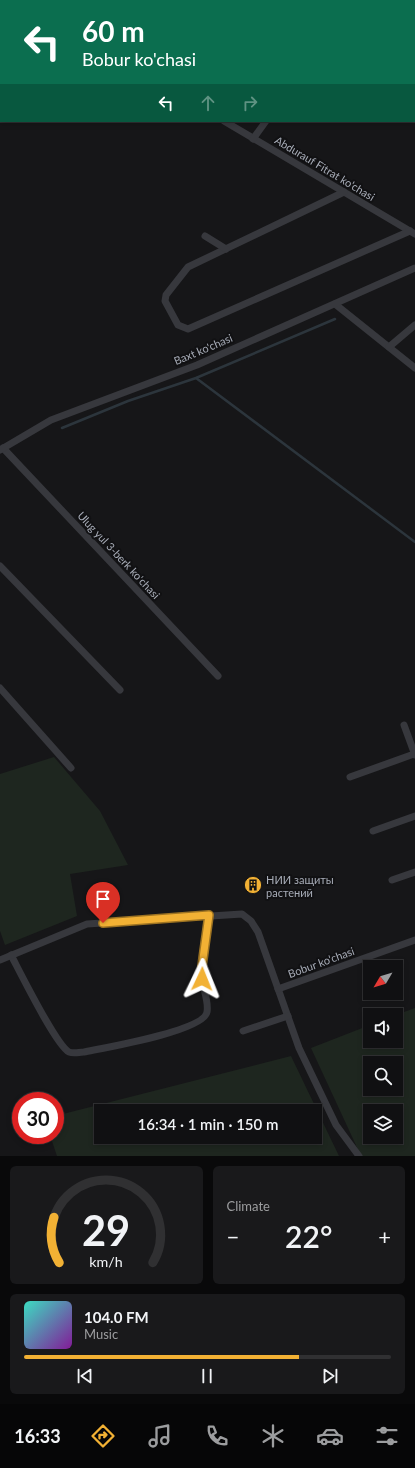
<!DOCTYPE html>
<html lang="en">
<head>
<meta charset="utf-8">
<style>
	body { margin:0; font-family:Lato,sans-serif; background:#19191b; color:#f1f3f6; height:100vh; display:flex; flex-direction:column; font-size:15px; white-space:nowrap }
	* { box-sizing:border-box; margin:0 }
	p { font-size:13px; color:#9c9d9f }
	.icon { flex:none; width:22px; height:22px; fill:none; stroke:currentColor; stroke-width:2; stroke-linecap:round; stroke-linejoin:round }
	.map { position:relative; height:1156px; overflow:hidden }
	.details { display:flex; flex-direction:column; gap:10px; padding:10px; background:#09090a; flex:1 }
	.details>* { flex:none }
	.hud { position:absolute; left:0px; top:0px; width:415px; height:122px; box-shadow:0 2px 6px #0003,0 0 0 1px #303032; background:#0b6e4f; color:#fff; overflow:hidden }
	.needle { width:26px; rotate:232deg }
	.controls { position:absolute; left:363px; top:960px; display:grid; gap:8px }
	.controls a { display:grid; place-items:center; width:40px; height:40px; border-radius:0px; background:#101012; box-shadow:0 2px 6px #0003,0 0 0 1px #303032; font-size:20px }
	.speed { position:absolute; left:12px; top:1092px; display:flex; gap:8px; font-size:20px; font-weight:700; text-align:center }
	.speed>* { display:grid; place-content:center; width:52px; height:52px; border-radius:50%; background:#101012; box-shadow:0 2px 6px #0003,0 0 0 1px #303032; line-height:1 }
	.speed .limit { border:6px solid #d22; background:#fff; color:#111 }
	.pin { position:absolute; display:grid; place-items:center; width:34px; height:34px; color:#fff; margin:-41px -17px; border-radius:50% 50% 50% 0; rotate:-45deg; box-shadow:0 0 4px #0007 }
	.pin .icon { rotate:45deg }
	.me { position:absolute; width:44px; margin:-22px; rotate:2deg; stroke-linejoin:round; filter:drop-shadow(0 0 3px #0008) }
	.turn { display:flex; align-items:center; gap:14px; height:84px; padding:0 16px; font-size:18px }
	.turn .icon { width:52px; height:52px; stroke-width:2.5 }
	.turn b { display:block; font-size:28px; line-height:34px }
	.lanes { display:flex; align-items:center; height:38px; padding:0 16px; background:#0003; justify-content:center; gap:20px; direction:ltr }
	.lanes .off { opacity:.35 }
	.big { font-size:30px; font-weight:600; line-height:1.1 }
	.details .card { flex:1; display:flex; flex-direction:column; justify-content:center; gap:6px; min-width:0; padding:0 14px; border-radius:6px; background:#19191b }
	.details .dial { align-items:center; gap:0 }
	.dial svg { height:104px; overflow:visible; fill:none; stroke:#303032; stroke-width:7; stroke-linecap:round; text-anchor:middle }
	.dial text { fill:#f1f3f6; stroke:none }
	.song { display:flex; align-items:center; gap:12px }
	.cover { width:48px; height:48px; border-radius:6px; background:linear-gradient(135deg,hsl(170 70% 55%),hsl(290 70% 35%)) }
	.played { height:4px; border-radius:2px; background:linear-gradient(90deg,#f2b134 75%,#303032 75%) }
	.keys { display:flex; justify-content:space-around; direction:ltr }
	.heat { display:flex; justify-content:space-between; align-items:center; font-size:22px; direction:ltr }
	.details .tiles { flex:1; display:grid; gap:10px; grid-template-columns:1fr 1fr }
	.card:last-child { grid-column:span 2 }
	.trip { position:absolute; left:94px; top:1104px; width:228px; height:40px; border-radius:0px; background:#101012; box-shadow:0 2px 6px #0003,0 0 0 1px #303032; font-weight:600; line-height:40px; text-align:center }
	.tab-bar { display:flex; height:64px; justify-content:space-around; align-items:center; background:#060607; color:#9c9d9f }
	.tab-bar .icon { width:28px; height:28px }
	.tab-bar .selected { color:#f2b134 }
	.tab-bar b { font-size:18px; color:#f1f3f6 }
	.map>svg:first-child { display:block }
</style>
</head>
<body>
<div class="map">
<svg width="415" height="1156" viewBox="0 0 415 1156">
	<rect width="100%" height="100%" fill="#161618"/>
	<g fill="#1e261f" fill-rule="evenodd">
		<polygon points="54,757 100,811 128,865 70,874 77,916 5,945 0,931 0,774"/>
		<path d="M415,1008V1156H361L311,1048L370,1025V1041H396V1015ZM370,1063H396V1089H370ZM370,1111H396V1137H370Z"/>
		<path d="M291,1056L339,1156H57L50,1135H55V1116ZM101,1111H315V1137H101Z"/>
	</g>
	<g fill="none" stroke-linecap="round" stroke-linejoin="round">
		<g stroke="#2c353c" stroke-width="2.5">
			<polyline points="196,378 415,542"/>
			<polyline points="62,428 128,401 196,378 335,319"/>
		</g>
		<g stroke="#37383d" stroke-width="7">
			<polyline points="21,0 23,1"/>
			<polyline points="142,1 143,0"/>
			<polyline points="263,1 263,0"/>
			<polyline points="354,1 355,0"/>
			<polyline points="414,98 415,99"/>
			<polyline points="224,121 415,234"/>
			<polyline points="253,139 266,121"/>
			<polyline points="344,192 188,267 166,295 165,301 178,325 188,329 410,231"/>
			<polyline points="205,236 226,249"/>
			<polyline points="335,304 415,368"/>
			<polyline points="389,347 415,325"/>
			<polyline points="3,448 218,676"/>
			<polyline points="0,450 51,420 197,365 415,268"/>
			<polyline points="0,566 120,690"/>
			<polyline points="0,688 71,768"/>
			<polyline points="404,725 415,755"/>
			<polyline points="350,777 414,754"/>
			<polyline points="373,831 415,816"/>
			<polyline points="392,880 415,872"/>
			<path d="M11,955C20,972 56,1045 69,1052C74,1054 79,1052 84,1052C103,1048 204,1031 207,1012C209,1001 203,990 202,979C200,958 206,935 209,915"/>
			<polyline points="0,960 87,924 242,914 251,921 258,932 299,1048 336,1125 359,1156"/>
			<polyline points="278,989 415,940"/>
			<polyline points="243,1031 288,1016"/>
		</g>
	</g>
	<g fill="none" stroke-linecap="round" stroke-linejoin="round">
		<defs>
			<polyline id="route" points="103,923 209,915 202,966 202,979"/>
		</defs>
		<use href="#route" stroke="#9d7322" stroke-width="10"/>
		<use href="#route" stroke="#f2b134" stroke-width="7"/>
	</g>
	<defs>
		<symbol id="building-disc" viewBox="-11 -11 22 22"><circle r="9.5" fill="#f2b134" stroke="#111113"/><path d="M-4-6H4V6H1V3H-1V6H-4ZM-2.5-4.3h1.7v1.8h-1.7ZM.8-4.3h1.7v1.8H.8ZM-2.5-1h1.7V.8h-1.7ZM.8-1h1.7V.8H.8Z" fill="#111"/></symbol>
	</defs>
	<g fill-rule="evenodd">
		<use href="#building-disc" x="243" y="875" width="20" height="20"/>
	</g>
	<g text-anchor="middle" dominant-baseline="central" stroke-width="4" stroke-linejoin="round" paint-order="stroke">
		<g font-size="11" fill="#a8adb8" stroke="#111113">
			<text transform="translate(325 168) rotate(31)">Abdurauf Fitrat ko'chasi</text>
			<text transform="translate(203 349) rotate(-23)">Baxt ko'chasi</text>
			<text transform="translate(119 555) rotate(47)">Ulug yul 3-berk ko'chasi</text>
			<text transform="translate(321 962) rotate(-20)">Bobur ko'chasi</text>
		</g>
		<g font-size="11" fill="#a8adb8" stroke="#111113" text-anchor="start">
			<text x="266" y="879">НИИ защиты<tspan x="266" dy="13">растений</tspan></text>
		</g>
	</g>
</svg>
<div class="controls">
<a><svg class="needle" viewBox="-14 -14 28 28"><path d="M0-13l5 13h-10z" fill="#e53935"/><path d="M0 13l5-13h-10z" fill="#9c9d9f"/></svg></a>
<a><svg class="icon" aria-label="sound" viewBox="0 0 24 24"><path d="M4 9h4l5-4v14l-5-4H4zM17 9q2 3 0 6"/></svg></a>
<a><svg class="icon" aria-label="search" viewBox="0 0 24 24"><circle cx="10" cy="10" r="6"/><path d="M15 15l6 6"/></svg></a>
<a><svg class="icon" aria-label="layers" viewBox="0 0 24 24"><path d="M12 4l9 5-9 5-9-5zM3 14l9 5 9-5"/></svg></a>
</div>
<div class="speed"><div class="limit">30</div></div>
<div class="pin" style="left:103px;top:923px;background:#d93025"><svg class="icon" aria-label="arrive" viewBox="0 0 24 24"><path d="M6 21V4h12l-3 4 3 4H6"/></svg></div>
<svg class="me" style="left:202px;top:979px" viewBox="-20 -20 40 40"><path d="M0-17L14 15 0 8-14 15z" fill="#f2b134" stroke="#fff" stroke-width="4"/></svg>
<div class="trip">16:34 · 1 min · 150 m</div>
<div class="hud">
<div class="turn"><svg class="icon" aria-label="left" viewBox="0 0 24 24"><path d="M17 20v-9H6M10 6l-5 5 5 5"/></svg><div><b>60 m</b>Bobur ko'chasi</div></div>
<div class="lanes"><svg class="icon" aria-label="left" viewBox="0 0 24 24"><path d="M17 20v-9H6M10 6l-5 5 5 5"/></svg><svg class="icon off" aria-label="ahead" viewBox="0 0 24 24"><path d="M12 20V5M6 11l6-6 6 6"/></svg><svg class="icon off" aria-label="right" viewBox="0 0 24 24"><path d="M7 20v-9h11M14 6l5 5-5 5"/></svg></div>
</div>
</div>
<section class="details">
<div class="tiles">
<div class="card dial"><svg viewBox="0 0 100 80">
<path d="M14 69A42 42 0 1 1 86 69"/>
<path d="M14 69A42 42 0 0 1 10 34" stroke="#f2b134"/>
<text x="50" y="56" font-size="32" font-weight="700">29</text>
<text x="50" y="72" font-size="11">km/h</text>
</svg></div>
<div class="card"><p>Climate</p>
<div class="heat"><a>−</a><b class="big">22°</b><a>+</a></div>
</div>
<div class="card">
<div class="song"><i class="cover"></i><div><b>104.0 FM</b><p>Music</p></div></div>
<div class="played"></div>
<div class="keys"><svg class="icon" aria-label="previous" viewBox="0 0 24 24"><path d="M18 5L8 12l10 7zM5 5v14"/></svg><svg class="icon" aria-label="pause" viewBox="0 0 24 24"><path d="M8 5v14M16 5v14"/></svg><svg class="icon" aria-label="next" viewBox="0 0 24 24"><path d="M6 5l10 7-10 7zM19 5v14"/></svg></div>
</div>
</div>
</section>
<nav class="tab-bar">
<b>16:33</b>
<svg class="icon selected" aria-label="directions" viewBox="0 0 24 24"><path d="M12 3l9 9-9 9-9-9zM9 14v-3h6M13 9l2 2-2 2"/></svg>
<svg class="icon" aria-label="music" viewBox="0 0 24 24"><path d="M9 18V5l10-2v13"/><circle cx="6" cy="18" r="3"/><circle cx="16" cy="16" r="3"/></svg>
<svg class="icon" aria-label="phone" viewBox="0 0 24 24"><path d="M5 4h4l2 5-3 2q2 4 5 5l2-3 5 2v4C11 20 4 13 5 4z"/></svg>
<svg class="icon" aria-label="climate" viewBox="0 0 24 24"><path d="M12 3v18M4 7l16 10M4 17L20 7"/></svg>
<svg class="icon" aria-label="car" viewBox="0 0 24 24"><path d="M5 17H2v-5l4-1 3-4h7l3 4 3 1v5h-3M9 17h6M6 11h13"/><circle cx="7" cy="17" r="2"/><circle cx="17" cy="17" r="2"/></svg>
<svg class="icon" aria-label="filters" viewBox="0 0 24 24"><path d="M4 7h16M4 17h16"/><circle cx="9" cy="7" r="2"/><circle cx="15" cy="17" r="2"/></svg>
</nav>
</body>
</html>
